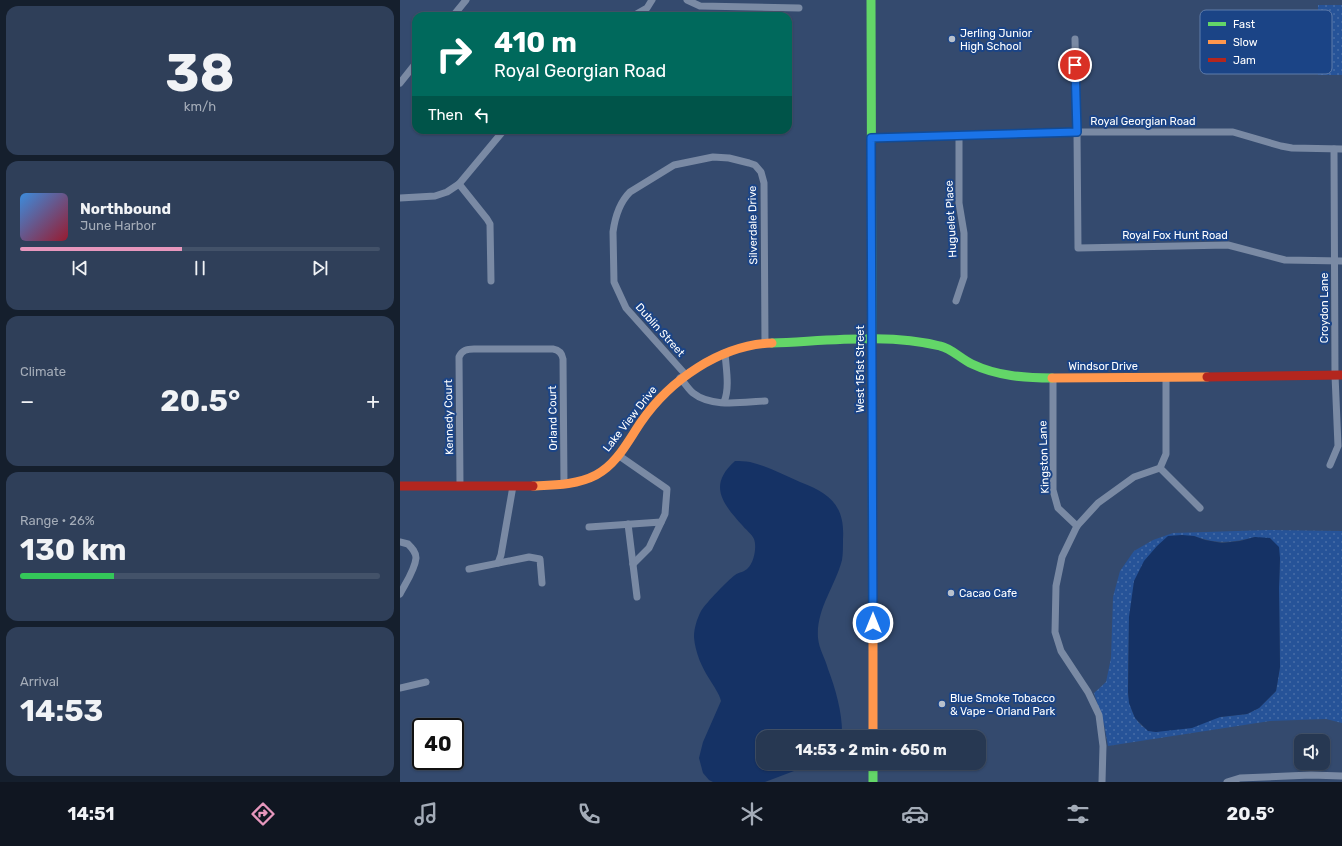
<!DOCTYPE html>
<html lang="en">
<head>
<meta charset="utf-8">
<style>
	body { margin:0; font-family:Rubik,sans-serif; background:#2f3f59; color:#f1f3f6; height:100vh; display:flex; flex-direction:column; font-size:15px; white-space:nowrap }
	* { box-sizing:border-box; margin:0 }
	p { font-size:13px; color:#a4acb8 }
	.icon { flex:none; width:22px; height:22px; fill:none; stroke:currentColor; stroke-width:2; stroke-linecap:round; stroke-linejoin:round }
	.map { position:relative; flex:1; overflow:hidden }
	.side { display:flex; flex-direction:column; gap:6px; padding:6px; background:#151f2d; width:400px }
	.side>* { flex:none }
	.banner { position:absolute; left:12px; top:12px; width:380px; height:122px; border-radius:12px; box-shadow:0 1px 3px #0004,0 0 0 1px #435269; background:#00695c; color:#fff; overflow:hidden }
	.buttons { position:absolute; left:894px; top:734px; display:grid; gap:8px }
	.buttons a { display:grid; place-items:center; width:36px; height:36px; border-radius:8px; background:#273852; box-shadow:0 1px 3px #0004,0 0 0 1px #435269; font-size:20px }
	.speed { position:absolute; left:12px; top:718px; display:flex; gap:8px; font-size:20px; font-weight:700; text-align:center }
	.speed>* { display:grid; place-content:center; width:52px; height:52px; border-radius:50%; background:#273852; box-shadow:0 1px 3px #0004,0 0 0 1px #435269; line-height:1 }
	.speed .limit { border:2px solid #111; border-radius:6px; background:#fff; color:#111 }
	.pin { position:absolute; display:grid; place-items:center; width:34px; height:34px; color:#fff; margin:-17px; border:2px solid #fff; border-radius:50%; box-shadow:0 1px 4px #0007 }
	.me { position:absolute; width:44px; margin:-22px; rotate:0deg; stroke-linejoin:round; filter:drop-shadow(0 0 3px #0008) }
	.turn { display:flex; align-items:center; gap:14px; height:84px; padding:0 16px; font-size:18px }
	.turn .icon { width:52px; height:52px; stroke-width:2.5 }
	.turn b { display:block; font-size:28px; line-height:34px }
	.then { display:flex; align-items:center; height:38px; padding:0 16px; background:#0003; gap:8px; font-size:15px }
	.big { font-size:30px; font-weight:700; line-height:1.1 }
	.side .card { flex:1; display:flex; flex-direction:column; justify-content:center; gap:6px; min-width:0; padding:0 14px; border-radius:12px; background:#2f3f59 }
	.side .dial { align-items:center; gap:0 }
	.dial b { font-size:52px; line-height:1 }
	.song { display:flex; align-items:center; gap:12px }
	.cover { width:48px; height:48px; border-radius:6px; background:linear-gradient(135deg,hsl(210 70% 55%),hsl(350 70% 35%)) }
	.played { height:4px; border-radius:2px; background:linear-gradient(90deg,#e797bd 45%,#435269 45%) }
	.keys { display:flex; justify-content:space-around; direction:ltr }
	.heat { display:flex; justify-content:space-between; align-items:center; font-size:22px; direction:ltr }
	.charge { height:6px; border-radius:3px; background:linear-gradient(90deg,#34c759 26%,#435269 0) }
	.trip { position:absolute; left:356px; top:730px; width:230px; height:40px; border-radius:12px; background:#273852; box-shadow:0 1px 3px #0004,0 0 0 1px #435269; font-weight:700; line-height:40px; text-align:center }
	.menu { display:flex; height:64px; justify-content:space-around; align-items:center; background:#101621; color:#a4acb8 }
	.menu .icon { width:28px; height:28px }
	.menu .on { color:#e797bd }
	.menu b { font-size:18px; color:#f1f3f6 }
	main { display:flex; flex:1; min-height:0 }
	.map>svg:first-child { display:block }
</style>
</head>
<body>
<main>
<section class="side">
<div class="card dial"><b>38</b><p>km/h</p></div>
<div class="card">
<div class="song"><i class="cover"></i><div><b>Northbound</b><p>June Harbor</p></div></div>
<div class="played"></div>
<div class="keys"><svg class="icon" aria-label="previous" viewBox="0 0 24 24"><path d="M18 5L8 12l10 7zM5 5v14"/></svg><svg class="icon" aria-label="pause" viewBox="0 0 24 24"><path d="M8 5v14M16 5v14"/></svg><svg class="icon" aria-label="next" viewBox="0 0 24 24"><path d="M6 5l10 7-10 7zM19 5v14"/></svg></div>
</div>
<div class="card"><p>Climate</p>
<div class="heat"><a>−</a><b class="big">20.5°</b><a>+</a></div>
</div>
<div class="card"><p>Range · 26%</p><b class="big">130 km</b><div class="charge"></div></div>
<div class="card"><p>Arrival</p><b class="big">14:53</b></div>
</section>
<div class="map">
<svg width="942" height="782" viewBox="0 0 942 782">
	<defs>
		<pattern id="park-dots" width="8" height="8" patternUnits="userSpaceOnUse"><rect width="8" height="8" fill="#265398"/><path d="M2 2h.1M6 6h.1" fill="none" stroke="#476da7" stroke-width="1.8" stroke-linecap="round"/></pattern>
	</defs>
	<rect width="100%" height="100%" fill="#344a6e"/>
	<g fill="url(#park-dots)" fill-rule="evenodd">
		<rect x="918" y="5" width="24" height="70"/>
		<path d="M869,530L942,531V723L926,719L870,721L708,746L704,724L694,693L706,682L711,658L713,597L720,571L734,551L753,540L773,533ZM794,536C816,544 832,543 855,537L880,558L879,588L880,667L876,691L859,708L847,714L820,717L756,732C736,729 730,710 728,692L729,617Z"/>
	</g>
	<g fill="#153265">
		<path d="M335,461C340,461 345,461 350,462C367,466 384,475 400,482C430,493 445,506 443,539C443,546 443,554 442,560C435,587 416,609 418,638C419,649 425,658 428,669C436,690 443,715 442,737H363V763H435L433,767L394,771L365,782H313L309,780L303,773L299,758L303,742L321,701C319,693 314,687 310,680C302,668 295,652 294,637C294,628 297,619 301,611C307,602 327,581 335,575C339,572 345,572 348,568C354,562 357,547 354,539C352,534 345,529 342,525C322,503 308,485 335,461Z"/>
		<polygon points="782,535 794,536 805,540 822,543 840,541 855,537 870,538 879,547 880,558 879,588 880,667 876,691 859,708 847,714 820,717 792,728 756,732 748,731 735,718 729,703 728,692 729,617 734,581 744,561 757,546 768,536"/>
	</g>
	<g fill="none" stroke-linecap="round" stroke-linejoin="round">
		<g stroke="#7a8aa4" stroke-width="7">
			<polyline points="287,0 300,6 399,8"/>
			<polyline points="53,16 66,0"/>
			<polyline points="233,16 247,8 252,0"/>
			<polyline points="675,39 677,132 678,248 828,245 885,260 942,261"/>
			<polyline points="0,83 16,63"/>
			<polyline points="471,138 677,132 833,132 881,146 892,148 942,149"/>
			<polyline points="59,184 87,219 90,224 91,281"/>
			<polyline points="0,198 35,196 47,192 59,184 104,130"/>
			<polyline points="556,301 564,277 564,233 559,203 559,135"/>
			<path d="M285,374L226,308L214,282L213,232C215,217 219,203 230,192L274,165L313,157L329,158L349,163L355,165L361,172L364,183L365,343"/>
			<path d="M280,378C285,383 288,389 293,393C312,408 343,402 365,401"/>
			<polyline points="653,378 653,490 658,508 677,526"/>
			<path d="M324,402C330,388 326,368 325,353"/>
			<polyline points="218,455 267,489 265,514 249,548 233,564"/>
			<polyline points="930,465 938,446 935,375 934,149"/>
			<polyline points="760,468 800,508"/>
			<path d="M60,486L59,357C62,350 67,349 74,349H153C159,350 162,353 163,359L164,484"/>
			<polyline points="228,524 237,597"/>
			<polyline points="189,527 261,522"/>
			<path d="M0,542L8,544C12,548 16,552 16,558C15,570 5,584 0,594"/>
			<polyline points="98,563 101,555 113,486"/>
			<polyline points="69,569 129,557 140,559 142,583"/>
			<polyline points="0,688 26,682"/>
			<polyline points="702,782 703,746 699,715 688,692 661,651 655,632 656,586 662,557 677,526 698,503 734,477 760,468 766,454 766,378"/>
			<polyline points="827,782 840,778 911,775 942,776"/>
		</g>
		<g stroke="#63d668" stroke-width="9">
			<polyline points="471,0 472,344"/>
			<path d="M372,343C426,341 488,333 540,346C551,348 561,359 572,364C597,376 625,378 652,378"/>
			<polyline points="473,763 473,782"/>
		</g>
		<g stroke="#ff974d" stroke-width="9">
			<polyline points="652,378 807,377"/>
			<path d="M133,486C154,485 177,485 196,475C217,464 228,441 241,422C270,380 320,345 372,343"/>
			<polyline points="473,608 473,737"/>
		</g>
		<g stroke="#b3261e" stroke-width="9">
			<polyline points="472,344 473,608"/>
			<polyline points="807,377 942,375"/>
			<polyline points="0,486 133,486"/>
		</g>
	</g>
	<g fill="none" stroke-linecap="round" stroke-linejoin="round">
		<defs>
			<polyline id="route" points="473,623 471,138 677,132 675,65"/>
		</defs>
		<use href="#route" stroke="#114b97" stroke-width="10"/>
		<use href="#route" stroke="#1a73e8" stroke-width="7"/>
	</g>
	<g fill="#b8c0cc" stroke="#1b4486" stroke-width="1.5">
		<circle cx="552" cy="39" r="4"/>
		<circle cx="551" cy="593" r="4"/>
		<circle cx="542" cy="704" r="4"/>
	</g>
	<g text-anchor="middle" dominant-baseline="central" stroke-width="4" stroke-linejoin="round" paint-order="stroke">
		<g font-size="11" fill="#fff" stroke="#1b4486" text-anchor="start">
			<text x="560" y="33">Jerling Junior<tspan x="560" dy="13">High School</tspan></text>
			<text x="559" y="593">Cacao Cafe</text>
			<text x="550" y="698">Blue Smoke Tobacco<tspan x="550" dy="13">&amp; Vape - Orland Park</tspan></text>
		</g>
		<g font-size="11" fill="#fff" stroke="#1b4486">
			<text x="743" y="121">Royal Georgian Road</text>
			<text transform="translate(551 219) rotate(-93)">Huguelet Place</text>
			<text transform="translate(353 225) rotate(-91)">Silverdale Drive</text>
			<text x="775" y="235">Royal Fox Hunt Road</text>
			<text transform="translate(924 308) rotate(-90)">Croydon Lane</text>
			<text transform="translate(260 330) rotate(48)">Dublin Street</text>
			<text x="703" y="366">Windsor Drive</text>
			<text transform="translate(460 369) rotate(-90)">West 151st Street</text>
			<text transform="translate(49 417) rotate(-91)">Kennedy Court</text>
			<text transform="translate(153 418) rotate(-91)">Orland Court</text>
			<text transform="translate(230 419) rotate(-52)">Lake View Drive</text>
			<text transform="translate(644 457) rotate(-92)">Kingston Lane</text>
		</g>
	</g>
	<rect x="800" y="10" width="132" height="64" rx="6" fill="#1b4486" stroke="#5f7caa" stroke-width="1"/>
	<rect x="808" y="22" width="18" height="4" fill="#63d668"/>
	<rect x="808" y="40" width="18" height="4" fill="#ff974d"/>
	<rect x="808" y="58" width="18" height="4" fill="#b3261e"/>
	<g font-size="11" fill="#fff">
		<text x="833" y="28">Fast</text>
		<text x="833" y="46">Slow</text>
		<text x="833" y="64">Jam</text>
	</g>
</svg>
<div class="buttons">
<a><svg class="icon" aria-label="sound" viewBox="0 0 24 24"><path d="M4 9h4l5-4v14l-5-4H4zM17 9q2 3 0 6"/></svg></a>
</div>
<div class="speed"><div class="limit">40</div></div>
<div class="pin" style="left:675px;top:65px;background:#d93025"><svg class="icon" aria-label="arrive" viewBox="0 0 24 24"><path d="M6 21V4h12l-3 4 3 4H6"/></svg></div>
<svg class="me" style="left:473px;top:623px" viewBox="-20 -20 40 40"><circle r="17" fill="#1a73e8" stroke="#fff" stroke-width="3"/><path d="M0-11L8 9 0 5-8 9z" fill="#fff"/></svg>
<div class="trip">14:53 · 2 min · 650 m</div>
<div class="banner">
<div class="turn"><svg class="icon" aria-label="right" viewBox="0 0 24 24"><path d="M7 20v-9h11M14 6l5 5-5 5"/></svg><div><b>410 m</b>Royal Georgian Road</div></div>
<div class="then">Then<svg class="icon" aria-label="left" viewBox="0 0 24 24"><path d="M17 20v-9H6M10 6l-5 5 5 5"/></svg></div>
</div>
</div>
</main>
<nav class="menu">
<b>14:51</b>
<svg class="icon on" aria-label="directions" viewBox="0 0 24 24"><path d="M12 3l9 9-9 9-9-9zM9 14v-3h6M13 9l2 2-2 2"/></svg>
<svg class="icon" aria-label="music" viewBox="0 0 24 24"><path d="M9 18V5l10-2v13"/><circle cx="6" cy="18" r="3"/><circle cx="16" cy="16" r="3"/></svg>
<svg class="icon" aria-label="phone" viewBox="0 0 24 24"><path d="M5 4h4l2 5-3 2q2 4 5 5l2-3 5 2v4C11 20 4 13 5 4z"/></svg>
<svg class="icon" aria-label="climate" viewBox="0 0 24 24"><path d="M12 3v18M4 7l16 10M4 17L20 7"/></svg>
<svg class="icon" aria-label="car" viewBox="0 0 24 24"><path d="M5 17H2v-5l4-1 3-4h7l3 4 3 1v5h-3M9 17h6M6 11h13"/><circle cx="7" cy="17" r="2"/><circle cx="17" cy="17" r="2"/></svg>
<svg class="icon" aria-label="filters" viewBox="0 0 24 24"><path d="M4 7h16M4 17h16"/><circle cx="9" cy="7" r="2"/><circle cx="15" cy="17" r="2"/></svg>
<b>20.5°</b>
</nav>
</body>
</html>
